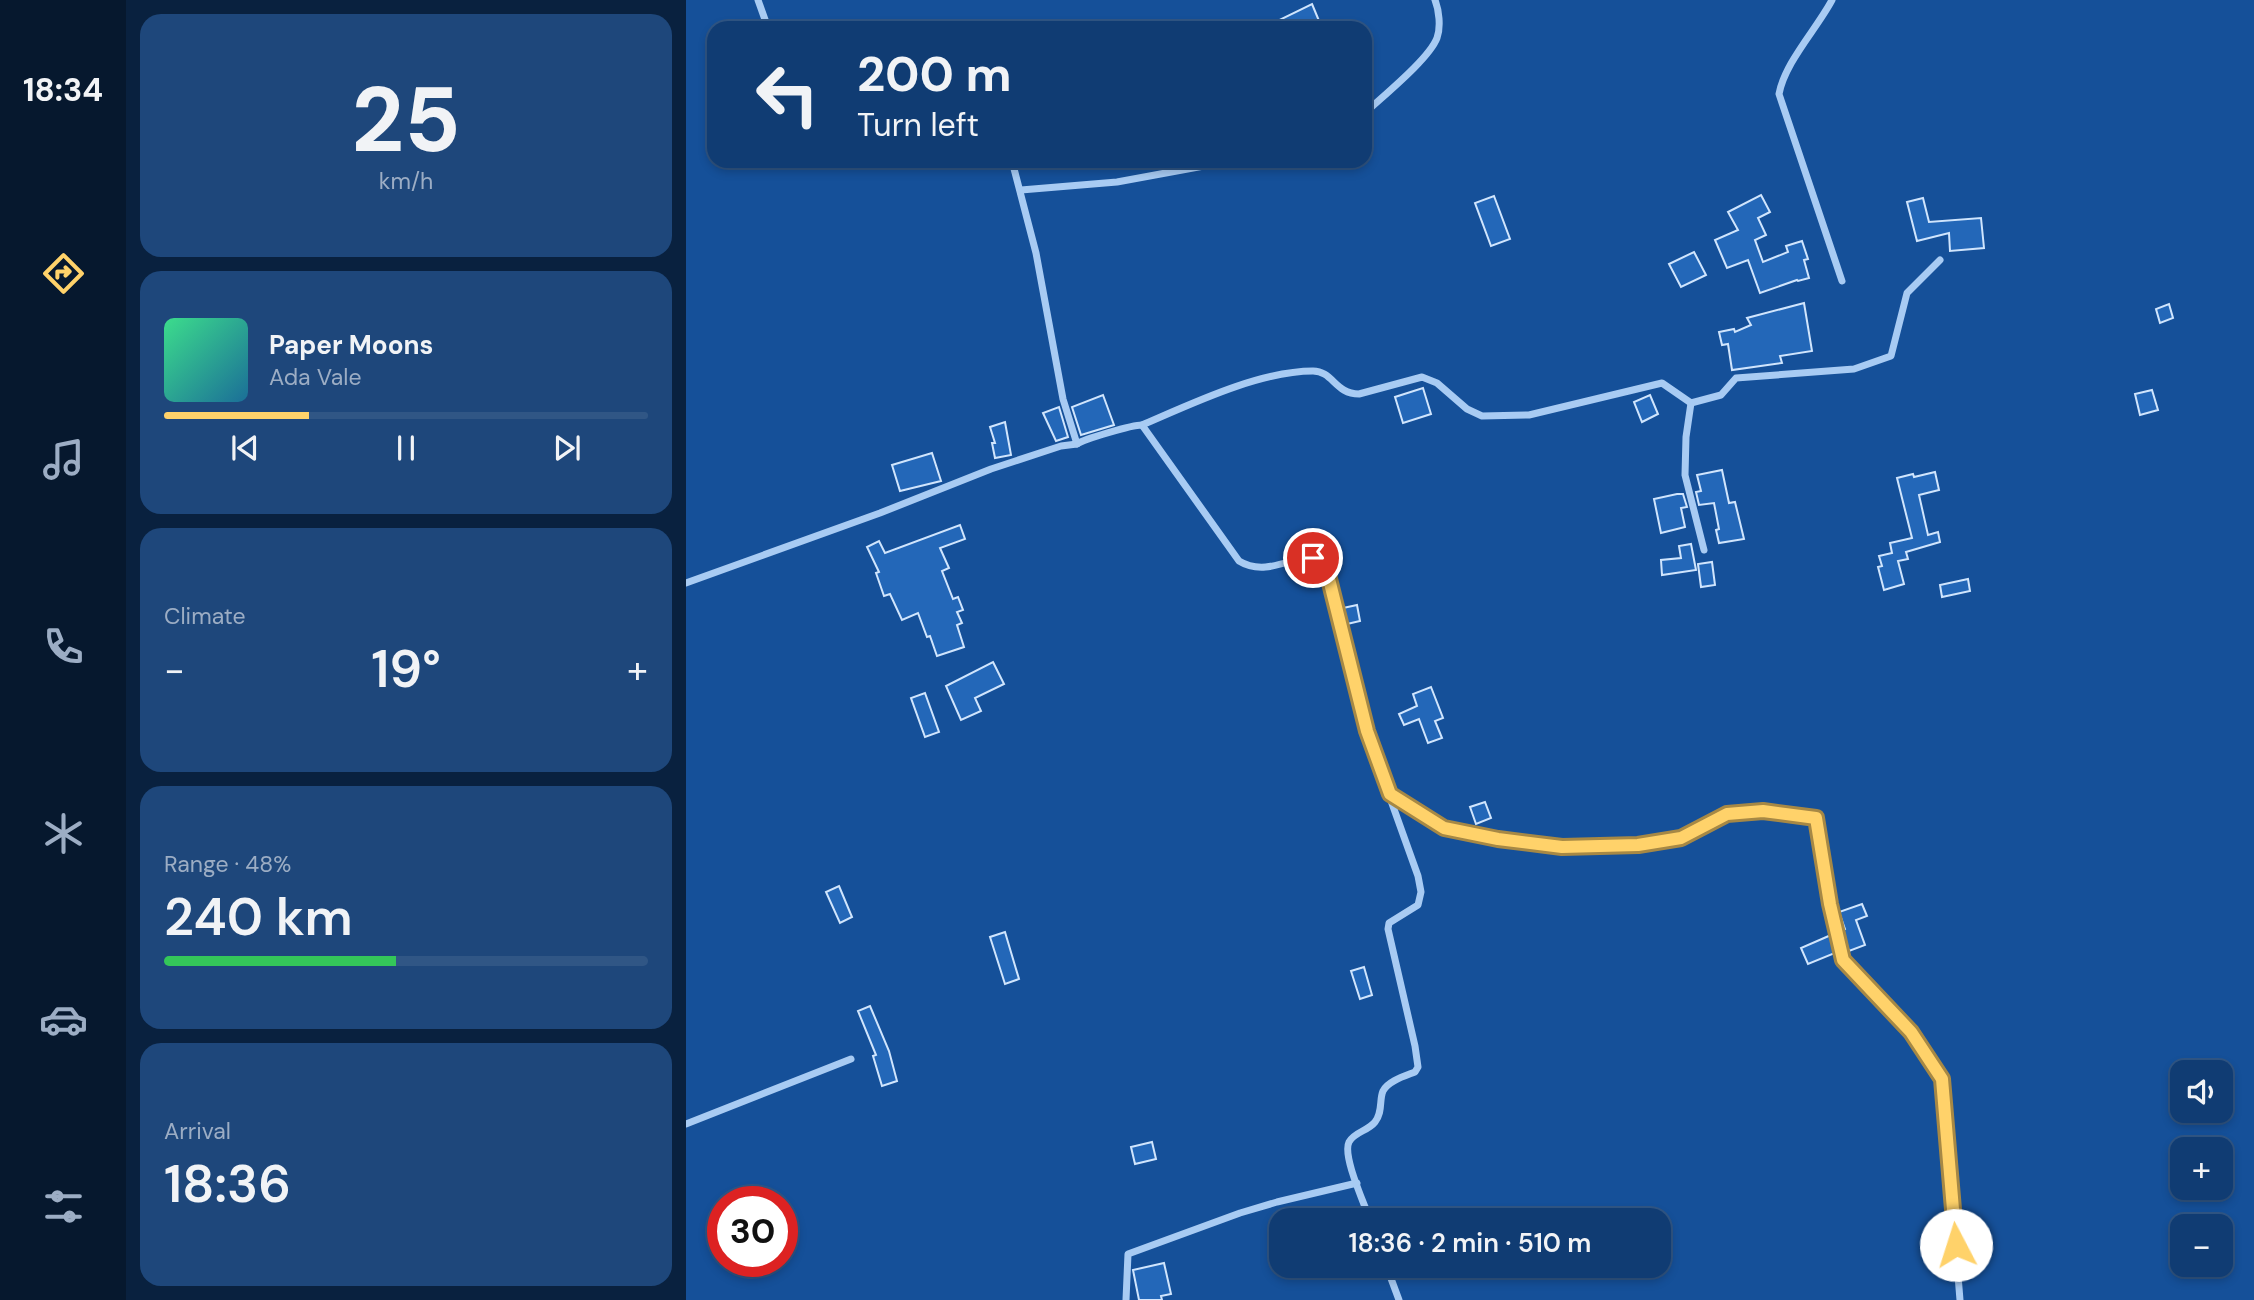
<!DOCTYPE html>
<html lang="en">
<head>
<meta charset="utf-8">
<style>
	body { margin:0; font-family:"DM Sans",sans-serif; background:#1e477b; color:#f1f3f6; height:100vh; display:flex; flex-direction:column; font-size:26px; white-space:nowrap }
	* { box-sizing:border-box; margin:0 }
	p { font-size:23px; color:#9cadc4 }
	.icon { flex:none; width:38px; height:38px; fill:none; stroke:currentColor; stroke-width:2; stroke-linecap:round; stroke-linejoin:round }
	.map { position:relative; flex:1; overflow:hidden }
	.details { display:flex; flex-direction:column; gap:14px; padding:14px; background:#09213f; width:560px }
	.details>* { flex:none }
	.guide { position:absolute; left:21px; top:21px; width:665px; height:147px; border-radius:21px; box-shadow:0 4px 10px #0003,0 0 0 2px #305685; background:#103c73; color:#f1f3f6; overflow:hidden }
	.buttons { position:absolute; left:1484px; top:1060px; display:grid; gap:14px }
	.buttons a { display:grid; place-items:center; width:63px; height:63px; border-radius:14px; background:#103c73; box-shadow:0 4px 10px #0003,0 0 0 2px #305685; font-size:35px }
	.speed { position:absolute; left:21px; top:1186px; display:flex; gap:14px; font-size:35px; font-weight:700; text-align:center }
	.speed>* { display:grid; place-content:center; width:91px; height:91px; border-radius:50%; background:#103c73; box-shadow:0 4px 10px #0003,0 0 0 2px #305685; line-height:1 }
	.speed .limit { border:10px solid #d22; background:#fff; color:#111 }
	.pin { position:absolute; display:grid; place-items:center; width:60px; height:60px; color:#fff; margin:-30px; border:4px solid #fff; border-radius:50%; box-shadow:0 2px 7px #0007 }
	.me { position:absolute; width:77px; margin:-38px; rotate:355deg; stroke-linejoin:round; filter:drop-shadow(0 0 5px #0008) }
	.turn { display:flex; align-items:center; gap:24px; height:147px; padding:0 35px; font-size:32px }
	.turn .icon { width:91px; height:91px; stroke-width:2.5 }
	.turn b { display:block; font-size:49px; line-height:60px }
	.big { font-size:52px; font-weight:600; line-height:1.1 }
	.details .widget { flex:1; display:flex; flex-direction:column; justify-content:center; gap:10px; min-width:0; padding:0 24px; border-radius:21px; background:#1e477b }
	.details .dial { align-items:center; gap:0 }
	.dial b { font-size:91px; line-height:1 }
	.song { display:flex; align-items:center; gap:21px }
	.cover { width:84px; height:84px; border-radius:10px; background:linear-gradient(135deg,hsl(150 70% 55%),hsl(200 70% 35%)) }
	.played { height:7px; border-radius:4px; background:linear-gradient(90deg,#ffd26a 30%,#305685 30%) }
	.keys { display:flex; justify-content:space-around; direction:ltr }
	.heat { display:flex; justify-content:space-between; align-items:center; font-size:38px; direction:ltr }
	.charge { height:10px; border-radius:5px; background:linear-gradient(90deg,#34c759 48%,#305685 0) }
	.trip { position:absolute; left:583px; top:1208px; width:402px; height:70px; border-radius:21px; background:#103c73; box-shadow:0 4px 10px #0003,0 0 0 2px #305685; font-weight:600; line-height:70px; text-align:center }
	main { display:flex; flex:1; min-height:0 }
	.tab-bar { display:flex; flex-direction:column; width:126px; justify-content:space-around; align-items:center; background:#06182e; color:#9cadc4 }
	.tab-bar .icon { width:49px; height:49px }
	.tab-bar .on { color:#ffd26a }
	.tab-bar b { font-size:32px; color:#f1f3f6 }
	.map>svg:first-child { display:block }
</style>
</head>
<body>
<main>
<nav class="tab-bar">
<b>18:34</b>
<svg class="icon on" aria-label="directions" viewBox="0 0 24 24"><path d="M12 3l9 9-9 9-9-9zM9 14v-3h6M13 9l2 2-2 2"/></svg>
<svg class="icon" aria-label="music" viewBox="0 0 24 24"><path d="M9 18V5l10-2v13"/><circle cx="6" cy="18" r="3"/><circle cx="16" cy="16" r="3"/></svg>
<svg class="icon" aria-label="phone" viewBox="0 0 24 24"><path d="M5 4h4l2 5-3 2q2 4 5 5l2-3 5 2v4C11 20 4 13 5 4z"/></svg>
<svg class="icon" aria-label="climate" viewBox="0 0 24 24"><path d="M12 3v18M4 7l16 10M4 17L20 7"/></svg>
<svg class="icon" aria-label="car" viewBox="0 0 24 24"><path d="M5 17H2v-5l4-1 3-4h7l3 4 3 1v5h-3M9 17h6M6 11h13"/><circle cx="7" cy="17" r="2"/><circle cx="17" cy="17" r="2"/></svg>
<svg class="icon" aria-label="filters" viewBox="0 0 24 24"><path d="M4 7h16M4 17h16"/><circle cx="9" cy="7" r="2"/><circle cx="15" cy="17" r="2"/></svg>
</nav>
<section class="details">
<div class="widget dial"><b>25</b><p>km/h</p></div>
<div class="widget">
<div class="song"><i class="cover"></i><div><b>Paper Moons</b><p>Ada Vale</p></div></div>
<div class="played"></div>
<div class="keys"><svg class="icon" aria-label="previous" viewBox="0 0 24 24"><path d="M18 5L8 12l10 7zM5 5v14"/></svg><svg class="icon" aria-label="pause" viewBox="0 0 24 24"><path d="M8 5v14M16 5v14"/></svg><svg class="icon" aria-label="next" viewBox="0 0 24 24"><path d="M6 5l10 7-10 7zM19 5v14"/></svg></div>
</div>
<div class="widget"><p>Climate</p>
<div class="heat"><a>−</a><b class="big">19°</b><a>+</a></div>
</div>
<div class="widget"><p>Range · 48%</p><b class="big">240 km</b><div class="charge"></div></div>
<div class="widget"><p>Arrival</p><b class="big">18:36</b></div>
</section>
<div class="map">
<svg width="1568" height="1300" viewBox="0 0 1568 1300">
	<rect width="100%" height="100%" fill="#155099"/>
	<g fill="#2367b8" stroke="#d0e5fd" stroke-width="2">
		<polygon points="626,4 636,28 577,28"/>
		<polygon points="1075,195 1084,212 1072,218 1080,235 1069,240 1077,262 1102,252 1100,246 1116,241 1122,259 1118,260 1123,278 1112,281 1111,280 1074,293 1062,260 1041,268 1029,240 1052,230 1042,212"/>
		<polygon points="808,196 824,239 805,246 789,203"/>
		<polygon points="1237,198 1243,222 1295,218 1298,248 1264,251 1263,233 1231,241 1221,202"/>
		<polygon points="1008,252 1020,275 995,287 983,264"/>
		<polygon points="1118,303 1126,351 1094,356 1096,363 1046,370 1042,344 1036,345 1033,332 1048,329 1049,332 1065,325 1061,318"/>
		<polygon points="1483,304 1487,318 1474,323 1470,309"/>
		<polygon points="737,388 745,414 717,423 709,397"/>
		<polygon points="1466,390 1472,410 1454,415 1449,394"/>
		<polygon points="417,395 428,425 395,435 386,407"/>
		<polygon points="964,395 972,414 956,422 948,402"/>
		<polygon points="373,407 382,437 370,441 357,413"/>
		<polygon points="319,422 325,455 309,458 306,443 309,443 304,427"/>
		<polygon points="246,453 255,481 214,491 206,465"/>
		<polygon points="1036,470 1043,503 1049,502 1058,539 1033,543 1030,530 1033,529 1028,503 1013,505 1010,492 1015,491 1011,475"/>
		<polygon points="1249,472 1253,490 1233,495 1242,535 1252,532 1254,542 1220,552 1222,559 1212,561 1218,584 1198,590 1192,567 1196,566 1193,556 1206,553 1204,543 1226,538 1211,478 1227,474 1228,477"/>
		<polygon points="991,494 997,494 1001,507 995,508 999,527 975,533 968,499"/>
		<polygon points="274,525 279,539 254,548 263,568 256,571 267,599 272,597 277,610 271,612 276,623 271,625 278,647 251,656 244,636 241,637 232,613 216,620 204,594 198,596 190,573 193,572 181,547 193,541 199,553"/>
		<polygon points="1005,544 1010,570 976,575 975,560 995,558 993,546"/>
		<polygon points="1026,562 1029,585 1015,587 1012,564"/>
		<polygon points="1282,579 1284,591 1256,597 1254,585"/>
		<polygon points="671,605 674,621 661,624 657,608"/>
		<polygon points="307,662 318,684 289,698 295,711 275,720 260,686"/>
		<polygon points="745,687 757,718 749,721 756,738 742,743 733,719 718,725 713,714 731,706 727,694"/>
		<polygon points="239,693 253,732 239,737 225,698"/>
		<polygon points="799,802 805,818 790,824 784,807"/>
		<polygon points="153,886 166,917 154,923 140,892"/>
		<polygon points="1176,904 1181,916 1170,920 1179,945 1163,951 1156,931 1159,929 1153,912"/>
		<polygon points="319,932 333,979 319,984 304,937"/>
		<polygon points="1145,935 1149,953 1122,964 1115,948"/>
		<polygon points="678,967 686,995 674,999 665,971"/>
		<polygon points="184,1006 203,1051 211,1081 196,1086 187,1056 190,1055 172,1011"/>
		<polygon points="466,1142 470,1159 449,1164 445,1147"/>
		<polygon points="478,1263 485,1294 475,1296 476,1300 453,1300 447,1270"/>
	</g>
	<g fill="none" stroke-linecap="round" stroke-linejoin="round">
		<g stroke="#a8cbf3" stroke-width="7">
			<polyline points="72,0 82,28"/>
			<path d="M1146,0C1130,30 1099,62 1093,94L1156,281"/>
			<path d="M679,113C697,96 743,59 751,38C755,27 753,10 749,0"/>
			<path d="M326,161L350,253L377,399L391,444C398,439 446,425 456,425L553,561C582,579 615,551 632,558C636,560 638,564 640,567L680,731L732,876L735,892L732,905L703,923L702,929L729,1046L732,1067L729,1072C719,1076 702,1081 697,1091C693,1100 697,1112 689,1122C682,1131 668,1132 663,1142C656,1156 679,1205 684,1220"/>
			<polyline points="335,190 431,182 545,161"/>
			<polyline points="1005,403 1000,437 999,475 1018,550"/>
			<path d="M456,425C505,404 573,371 627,371C647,371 649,394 673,394L736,377L751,383L781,409L796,416L843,415L976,383L1005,403L1035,395L1050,378L1168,369L1205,356L1221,293L1254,260"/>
			<polyline points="0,583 194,513 305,469 375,446 391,444"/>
			<polyline points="705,795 758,828 812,839 876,847 952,845 995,838 1041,814 1077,811 1130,818 1144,904 1157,960 1225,1033 1256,1079 1274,1300"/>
			<polyline points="0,1124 165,1059"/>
			<polyline points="700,1265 713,1300"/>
			<polyline points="440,1300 442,1254 554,1213 591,1202 671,1183"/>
		</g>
	</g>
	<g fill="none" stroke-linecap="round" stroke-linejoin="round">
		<defs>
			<polyline id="route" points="627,558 636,561 640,567 681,731 704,794 758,828 812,839 876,847 952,845 995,838 1041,814 1077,811 1130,818 1144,904 1157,960 1225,1032 1256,1079 1270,1245"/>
		</defs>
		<use href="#route" stroke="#a68845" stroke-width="18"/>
		<use href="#route" stroke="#ffd26a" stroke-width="12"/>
	</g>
</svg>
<div class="buttons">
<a><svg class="icon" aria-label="sound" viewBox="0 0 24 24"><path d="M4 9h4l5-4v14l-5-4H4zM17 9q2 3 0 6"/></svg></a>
<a>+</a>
<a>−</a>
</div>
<div class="speed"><div class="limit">30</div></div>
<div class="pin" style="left:627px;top:558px;background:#d93025"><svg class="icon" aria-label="arrive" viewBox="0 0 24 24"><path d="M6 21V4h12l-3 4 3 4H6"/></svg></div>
<svg class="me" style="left:1270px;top:1245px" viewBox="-20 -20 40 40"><circle r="19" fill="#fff"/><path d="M0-13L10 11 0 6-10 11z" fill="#ffd26a"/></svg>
<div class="trip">18:36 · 2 min · 510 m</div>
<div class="guide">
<div class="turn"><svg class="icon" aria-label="left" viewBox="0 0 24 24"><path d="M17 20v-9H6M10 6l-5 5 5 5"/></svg><div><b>200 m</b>Turn left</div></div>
</div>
</div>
</main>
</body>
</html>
